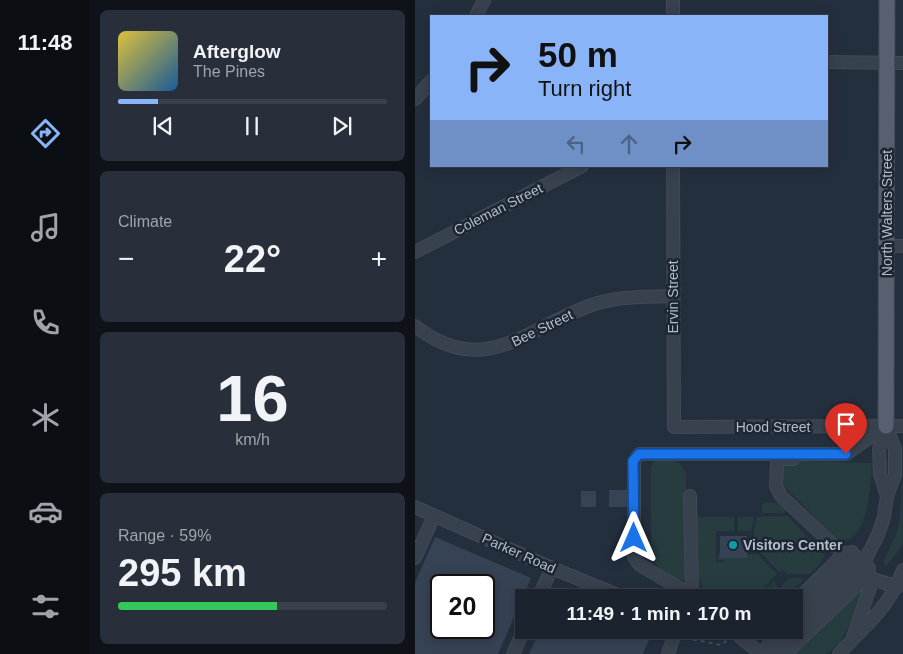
<!DOCTYPE html>
<html lang="en">
<head>
<meta charset="utf-8">
<style>
	body { margin:0; font-family:Helvetica,sans-serif; background:#282f3a; color:#f1f3f6; height:100vh; display:flex; flex-direction:column; font-size:19px; white-space:nowrap }
	* { box-sizing:border-box; margin:0 }
	p { font-size:16px; color:#a0a4aa }
	.icon { flex:none; width:28px; height:28px; fill:none; stroke:currentColor; stroke-width:2; stroke-linecap:round; stroke-linejoin:round }
	.map { position:relative; flex:1; overflow:hidden }
	.drawer { display:flex; flex-direction:column; gap:10px; padding:10px; background:#0f1319; width:325px }
	.drawer>* { flex:none }
	.guide { position:absolute; left:15px; top:15px; width:398px; height:152px; border-radius:0px; box-shadow:0 2px 12px #0003,0 0 0 1px #39404a; background:#8ab4f8; color:#111; overflow:hidden }
	.speed { position:absolute; left:15px; top:574px; display:flex; gap:10px; font-size:25px; font-weight:700; text-align:center }
	.speed>* { display:grid; place-content:center; width:65px; height:65px; border-radius:50%; background:#1b232e; box-shadow:0 2px 12px #0003,0 0 0 1px #39404a; line-height:1 }
	.speed .limit { border:2px solid #111; border-radius:8px; background:#fff; color:#111 }
	.pin { position:absolute; display:grid; place-items:center; width:42px; height:42px; color:#fff; margin:-51px -21px; border-radius:50% 50% 50% 0; rotate:-45deg; box-shadow:0 0 5px #0007 }
	.pin .icon { rotate:45deg }
	.me { position:absolute; width:55px; margin:-28px; rotate:0deg; stroke-linejoin:round; filter:drop-shadow(0 0 4px #0008) }
	.turn { display:flex; align-items:center; gap:18px; height:105px; padding:0 25px; font-size:22px }
	.turn .icon { width:65px; height:65px; stroke-width:2.5 }
	.turn b { display:block; font-size:35px; line-height:42px }
	.lanes { display:flex; align-items:center; height:48px; padding:0 25px; background:#0003; justify-content:center; gap:25px; direction:ltr }
	.lanes .off { opacity:.35 }
	.big { font-size:38px; font-weight:600; line-height:1.1 }
	.drawer .card { flex:1; display:flex; flex-direction:column; justify-content:center; gap:8px; min-width:0; padding:0 18px; border-radius:8px; background:#282f3a }
	.drawer .dial { align-items:center; gap:0 }
	.dial b { font-size:65px; line-height:1 }
	.song { display:flex; align-items:center; gap:15px }
	.cover { width:60px; height:60px; border-radius:8px; background:linear-gradient(135deg,hsl(50 70% 55%),hsl(210 70% 35%)) }
	.played { height:5px; border-radius:2px; background:linear-gradient(90deg,#8ab4f8 15%,#39404a 15%) }
	.keys { display:flex; justify-content:space-around; direction:ltr }
	.heat { display:flex; justify-content:space-between; align-items:center; font-size:28px; direction:ltr }
	.charge { height:8px; border-radius:4px; background:linear-gradient(90deg,#34c759 59%,#39404a 0) }
	.trip { position:absolute; left:100px; top:589px; width:288px; height:50px; border-radius:0px; background:#1b232e; box-shadow:0 2px 12px #0003,0 0 0 1px #39404a; font-weight:600; line-height:50px; text-align:center }
	main { display:flex; flex:1; min-height:0 }
	.tabs { display:flex; flex-direction:column; width:90px; justify-content:space-around; align-items:center; background:#0b0e12; color:#a0a4aa }
	.tabs .icon { width:35px; height:35px }
	.tabs .current { color:#8ab4f8 }
	.tabs b { font-size:22px; color:#f1f3f6 }
	.map>svg:first-child { display:block }
</style>
</head>
<body>
<main>
<nav class="tabs">
<b>11:48</b>
<svg class="icon current" aria-label="directions" viewBox="0 0 24 24"><path d="M12 3l9 9-9 9-9-9zM9 14v-3h6M13 9l2 2-2 2"/></svg>
<svg class="icon" aria-label="music" viewBox="0 0 24 24"><path d="M9 18V5l10-2v13"/><circle cx="6" cy="18" r="3"/><circle cx="16" cy="16" r="3"/></svg>
<svg class="icon" aria-label="phone" viewBox="0 0 24 24"><path d="M5 4h4l2 5-3 2q2 4 5 5l2-3 5 2v4C11 20 4 13 5 4z"/></svg>
<svg class="icon" aria-label="climate" viewBox="0 0 24 24"><path d="M12 3v18M4 7l16 10M4 17L20 7"/></svg>
<svg class="icon" aria-label="car" viewBox="0 0 24 24"><path d="M5 17H2v-5l4-1 3-4h7l3 4 3 1v5h-3M9 17h6M6 11h13"/><circle cx="7" cy="17" r="2"/><circle cx="17" cy="17" r="2"/></svg>
<svg class="icon" aria-label="filters" viewBox="0 0 24 24"><path d="M4 7h16M4 17h16"/><circle cx="9" cy="7" r="2"/><circle cx="15" cy="17" r="2"/></svg>
</nav>
<section class="drawer">
<div class="card">
<div class="song"><i class="cover"></i><div><b>Afterglow</b><p>The Pines</p></div></div>
<div class="played"></div>
<div class="keys"><svg class="icon" aria-label="previous" viewBox="0 0 24 24"><path d="M18 5L8 12l10 7zM5 5v14"/></svg><svg class="icon" aria-label="pause" viewBox="0 0 24 24"><path d="M8 5v14M16 5v14"/></svg><svg class="icon" aria-label="next" viewBox="0 0 24 24"><path d="M6 5l10 7-10 7zM19 5v14"/></svg></div>
</div>
<div class="card"><p>Climate</p>
<div class="heat"><a>−</a><b class="big">22°</b><a>+</a></div>
</div>
<div class="card dial"><b>16</b><p>km/h</p></div>
<div class="card"><p>Range · 59%</p><b class="big">295 km</b><div class="charge"></div></div>
</section>
<div class="map">
<svg width="488" height="654" viewBox="0 0 488 654">
	<rect width="100%" height="100%" fill="#242f3e"/>
	<g fill="#263c3f">
		<path d="M243,459C256,460 268,460 271,475L272,576L270,580L267,581C251,576 239,568 236,551V467L238,462Z"/>
		<path d="M384,461L457,463C456,483 453,548 422,540L370,487L368,480V464Z"/>
		<polygon points="487,467 488,541 484,550 471,566 468,562 482,532 485,518"/>
		<polygon points="350,503 363,503 372,510 370,513 347,513 347,504"/>
		<polygon points="373,516 409,555 407,562 395,574 372,574 367,570 364,572 339,546 339,530 342,517"/>
		<polygon points="280,517 319,517 319,531 301,531 301,562 309,562 308,560 303,560 303,553 305,553 306,558 331,558 332,554 343,554 362,574 339,597 320,597 312,590 304,597 296,597 288,588 282,575"/>
		<polygon points="323,517 339,517 336,531 323,531"/>
		<polygon points="374,578 386,578 388,580 370,597 365,597 366,587"/>
		<polygon points="359,581 362,584 361,597 342,597"/>
		<polygon points="445,588 449,588 449,591 431,632 425,642 415,651 410,654 378,654"/>
	</g>
	<g fill="#364354" fill-rule="evenodd">
		<rect x="194" y="490" width="30" height="17"/>
		<rect x="166" y="491" width="15" height="16"/>
		<rect x="305" y="536" width="27" height="22"/>
		<path d="M20,537L116,578L83,654H0V583ZM26,585H69V628H26Z"/>
		<polygon points="142,591 158,598 139,598"/>
		<polygon points="125,630 232,630 237,632 228,654 114,654"/>
	</g>
	<g fill="none" stroke-linecap="round" stroke-linejoin="round">
		<defs>
			<g id="minor">
				<polyline points="61,16 69,0"/>
				<polyline points="258,16 258,0"/>
				<polyline points="411,62 488,63"/>
				<polyline points="0,99 16,81"/>
				<polyline points="258,166 259,427 488,426"/>
				<polyline points="472,246 488,246"/>
				<polyline points="0,252 167,166"/>
				<path d="M0,326C71,382 115,324 183,303C207,296 233,297 258,296"/>
				<polyline points="471,426 464,449 465,474 472,496"/>
				<polyline points="378,459 368,459 362,463 361,486 366,496 417,544 458,579 482,587"/>
				<polyline points="275,496 277,594"/>
				<polyline points="0,507 137,568 210,598"/>
				<polyline points="0,558 19,516"/>
				<polyline points="123,598 137,568"/>
				<polyline points="281,598 225,565 219,557 219,461 224,454 431,454 471,426"/>
				<polyline points="379,603 429,554 437,552"/>
				<polyline points="379,617 442,557"/>
				<polyline points="317,630 346,654"/>
				<polyline points="438,637 458,579"/>
				<polyline points="98,654 109,630"/>
				<polyline points="253,654 258,639 257,630"/>
				<polyline points="348,654 357,639 365,630"/>
				<polyline points="349,654 365,646 446,568 463,535 469,517 472,496 480,475 480,449 471,426"/>
				<polyline points="362,654 371,653 453,575 454,568"/>
				<path d="M424,654C451,624 473,610 488,570"/>
			</g>
			<polyline id="major" points="471,426 472,0"/>
		</defs>
		<use href="#minor" stroke="#414a57" stroke-width="14"/>
		<use href="#major" stroke="#414a57" stroke-width="17"/>
		<polyline stroke="#3f5557" stroke-width="2" stroke-dasharray="4 4" stroke-linecap="butt" points="270,638 306,645 311,641"/>
		<use href="#minor" stroke="#38414e" stroke-width="12"/>
		<use href="#major" stroke="#56606e" stroke-width="15"/>
	</g>
	<g fill="none" stroke-linecap="round" stroke-linejoin="round">
		<defs>
			<polyline id="route" points="219,538 218,461 224,454 431,454"/>
		</defs>
		<use href="#route" stroke="#114b97" stroke-width="12"/>
		<use href="#route" stroke="#1a73e8" stroke-width="9"/>
	</g>
	<circle fill="#0f9aa8" stroke="#1d2633" stroke-width="2" cx="318" cy="545" r="5"/>
	<g text-anchor="middle" dominant-baseline="central" stroke-width="5" stroke-linejoin="round" paint-order="stroke">
		<g font-size="14" fill="#b4bcc9" stroke="#1d2633">
			<text transform="translate(83 209) rotate(-27)">Coleman Street</text>
			<text transform="translate(472 213) rotate(-90)">North Walters Street</text>
			<text transform="translate(258 297) rotate(-90)">Ervin Street</text>
			<text transform="translate(127 328) rotate(-26)">Bee Street</text>
			<text x="358" y="427">Hood Street</text>
			<text transform="translate(104 553) rotate(24)">Parker Road</text>
		</g>
		<g font-size="14" font-weight="bold" fill="#b4bcc9" stroke="#1d2633" text-anchor="start">
			<text x="328" y="545">Visitors Center</text>
		</g>
	</g>
</svg>
<div class="speed"><div class="limit">20</div></div>
<div class="pin" style="left:431px;top:454px;background:#d93025"><svg class="icon" aria-label="arrive" viewBox="0 0 24 24"><path d="M6 21V4h12l-3 4 3 4H6"/></svg></div>
<svg class="me" style="left:219px;top:538px" viewBox="-20 -20 40 40"><path d="M0-17L14 15 0 8-14 15z" fill="#1a73e8" stroke="#fff" stroke-width="4"/></svg>
<div class="trip">11:49 · 1 min · 170 m</div>
<div class="guide">
<div class="turn"><svg class="icon" aria-label="right" viewBox="0 0 24 24"><path d="M7 20v-9h11M14 6l5 5-5 5"/></svg><div><b>50 m</b>Turn right</div></div>
<div class="lanes"><svg class="icon off" aria-label="left" viewBox="0 0 24 24"><path d="M17 20v-9H6M10 6l-5 5 5 5"/></svg><svg class="icon off" aria-label="ahead" viewBox="0 0 24 24"><path d="M12 20V5M6 11l6-6 6 6"/></svg><svg class="icon" aria-label="right" viewBox="0 0 24 24"><path d="M7 20v-9h11M14 6l5 5-5 5"/></svg></div>
</div>
</div>
</main>
</body>
</html>
